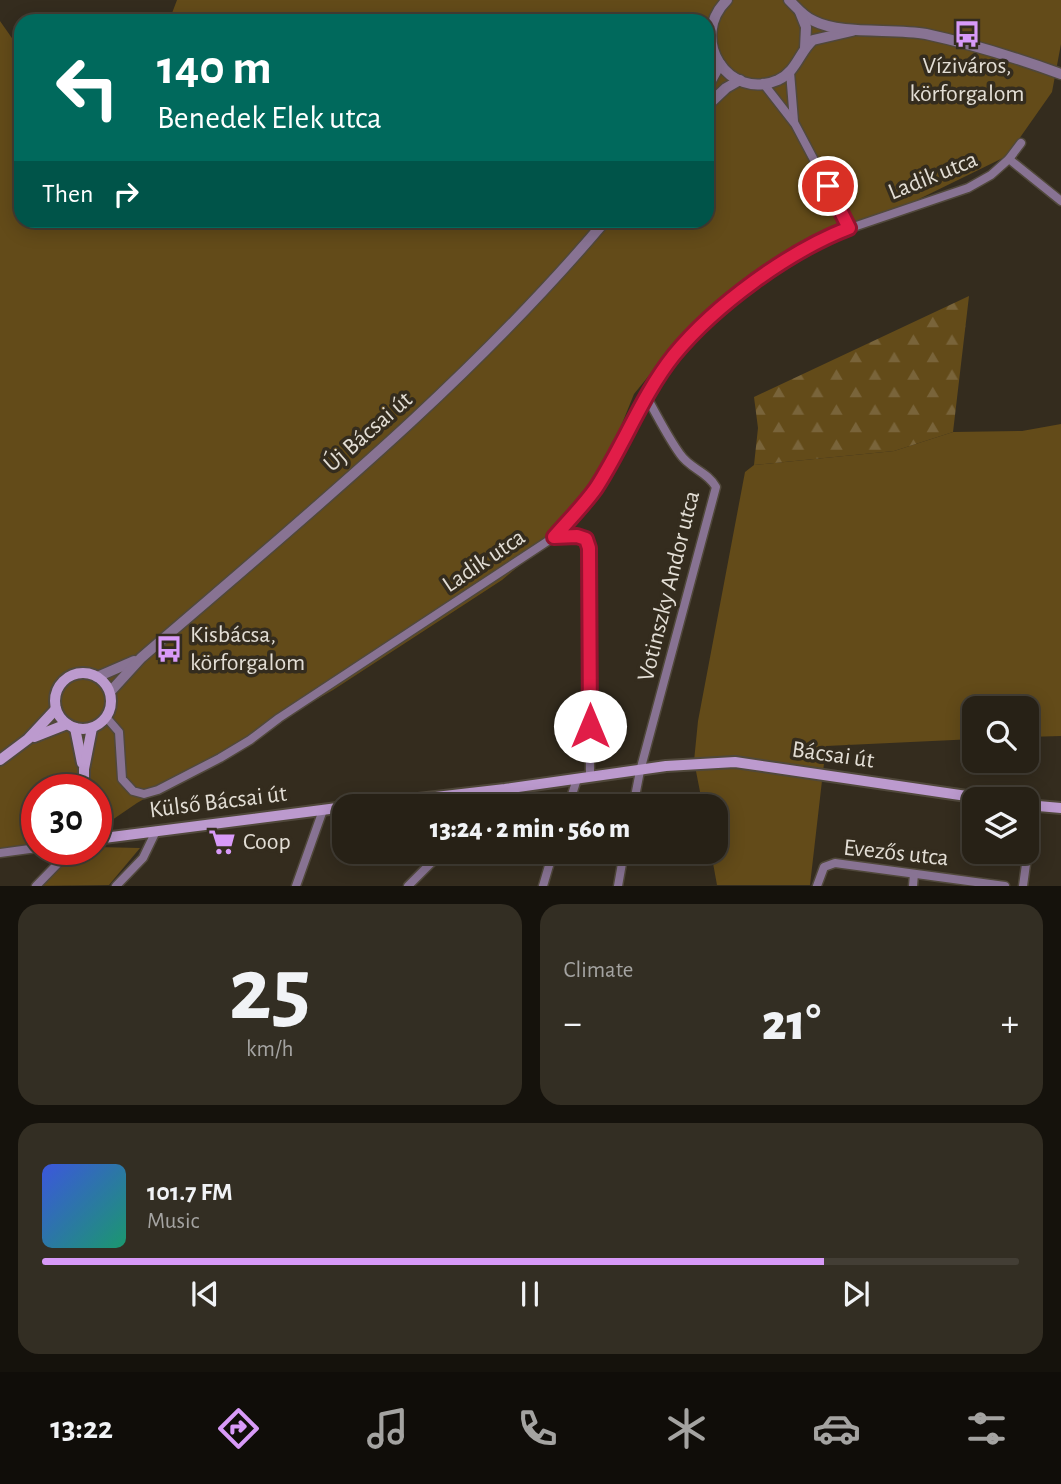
<!DOCTYPE html>
<html lang="en">
<head>
<meta charset="utf-8">
<style>
	body { margin:0; font-family:"Alegreya Sans",sans-serif; background:#332e23; color:#f1f3f6; height:100vh; display:flex; flex-direction:column; font-size:26px; white-space:nowrap }
	* { box-sizing:border-box; margin:0 }
	p { font-size:23px; color:#a4a3a1 }
	.icon { flex:none; width:38px; height:38px; fill:none; stroke:currentColor; stroke-width:2; stroke-linecap:round; stroke-linejoin:round }
	.map { position:relative; height:886px; overflow:hidden }
	.side { display:flex; flex-direction:column; gap:18px; padding:18px; background:#15120c; flex:1 }
	.side>* { flex:none }
	.guide { position:absolute; left:14px; top:14px; width:700px; height:214px; border-radius:21px; box-shadow:0 4px 18px #0003,0 0 0 2px #433e35; background:#00695c; color:#fff; overflow:hidden }
	.buttons { position:absolute; left:962px; top:696px; display:grid; gap:14px }
	.buttons a { display:grid; place-items:center; width:77px; height:77px; border-radius:14px; background:#272116; box-shadow:0 4px 18px #0003,0 0 0 2px #433e35; font-size:35px }
	.speed { position:absolute; left:21px; top:774px; display:flex; gap:14px; font-size:35px; font-weight:700; text-align:center }
	.speed>* { display:grid; place-content:center; width:91px; height:91px; border-radius:50%; background:#272116; box-shadow:0 4px 18px #0003,0 0 0 2px #433e35; line-height:1 }
	.speed .limit { border:10px solid #d22; background:#fff; color:#111 }
	.pin { position:absolute; display:grid; place-items:center; width:60px; height:60px; color:#fff; margin:-30px; border:4px solid #fff; border-radius:50%; box-shadow:0 2px 7px #0007 }
	.me { position:absolute; width:77px; margin:-38px; rotate:0deg; stroke-linejoin:round; filter:drop-shadow(0 0 5px #0008) }
	.turn { display:flex; align-items:center; gap:24px; height:147px; padding:0 28px; font-size:32px }
	.turn .icon { width:91px; height:91px; stroke-width:2.5 }
	.turn b { display:block; font-size:49px; line-height:60px }
	.then { display:flex; align-items:center; height:66px; padding:0 28px; background:#0003; gap:14px; font-size:26px }
	.big { font-size:52px; font-weight:800; line-height:1.1 }
	.side .card { flex:1; display:flex; flex-direction:column; justify-content:center; gap:10px; min-width:0; padding:0 24px; border-radius:21px; background:#332e23 }
	.side .dial { align-items:center; gap:0 }
	.dial b { font-size:91px; line-height:1 }
	.song { display:flex; align-items:center; gap:21px }
	.cover { width:84px; height:84px; border-radius:10px; background:linear-gradient(135deg,hsl(230 70% 55%),hsl(160 70% 35%)) }
	.played { height:7px; border-radius:4px; background:linear-gradient(90deg,#d89af8 80%,#433e35 80%) }
	.keys { display:flex; justify-content:space-around; direction:ltr }
	.heat { display:flex; justify-content:space-between; align-items:center; font-size:38px; direction:ltr }
	.side .tiles { flex:1; display:grid; gap:18px; grid-template-columns:1fr 1fr }
	.card:last-child { grid-column:span 2 }
	.trip { position:absolute; left:332px; top:794px; width:396px; height:70px; border-radius:21px; background:#272116; box-shadow:0 4px 18px #0003,0 0 0 2px #433e35; font-weight:800; line-height:70px; text-align:center }
	.tabs { display:flex; height:112px; justify-content:space-around; align-items:center; background:#100d09; color:#a4a3a1 }
	.tabs .icon { width:49px; height:49px }
	.tabs .on { color:#d89af8 }
	.tabs b { font-size:32px; color:#f1f3f6 }
	.map>svg:first-child { display:block }
</style>
</head>
<body>
<div class="map">
<svg width="1061" height="886" viewBox="0 0 1061 886">
	<defs>
		<pattern id="forest-firs" width="22" height="20" patternUnits="userSpaceOnUse" patternTransform="scale(1.75)"><rect width="22" height="20" fill="#634b19"/><path d="M5 1l3.5 6h-7zM16 11l3.5 6h-7z" fill="#79643a"/></pattern>
	</defs>
	<rect width="100%" height="100%" fill="#342c1e"/>
	<g fill="#634b19">
		<polygon points="177,0 1061,0 1061,44 1052,92 1007,156 868,224 749,278 690,325 634,394 602,473 555,536 502,580 333,690 137,803 96,831 96,789 37,789 37,849 55,849 0,855 0,21 21,51 21,220 707,220 707,21 169,21"/>
		<polygon points="1061,424 1061,736 1027,737 1027,709 975,709 975,739 826,746 810,885 717,885 711,852 716,852 716,807 703,807 694,761 698,721 745,472 754,465 894,451 953,432 1022,431"/>
		<polygon points="96,847 140,848 109,885 33,886 69,849"/>
	</g>
	<polygon fill="url(#forest-firs)" points="969,296 953,432 894,451 754,465 758,428 754,397"/>
	<g fill="none" stroke-linecap="round" stroke-linejoin="round">
		<defs>
			<g id="minor">
				<polyline points="790,72 794,121"/>
				<polyline points="763,83 795,124 850,228"/>
				<polyline points="1009,159 1061,201"/>
				<polyline points="554,537 577,536 586,539 589,549 590,777"/>
				<polyline points="106,717 119,732 122,779 133,791 144,794 158,790 220,758 250,740 279,718 554,537 595,490 646,396 674,355 725,304 775,269 830,235 968,188 991,175 1009,159 1021,143"/>
				<polyline points="487,807 505,789"/>
				<polyline points="568,807 577,779"/>
				<path d="M633,807L640,771L716,487C707,471 690,469 680,454C667,436 657,415 646,396"/>
				<polyline points="0,853 37,848"/>
				<polyline points="36,886 72,849"/>
				<polyline points="116,886 143,858 156,831"/>
				<polyline points="296,886 323,810"/>
				<polyline points="408,886 442,852"/>
				<polyline points="543,886 553,852"/>
				<polyline points="618,886 624,852"/>
				<polyline points="817,886 824,867 835,863 1005,886"/>
				<polyline points="913,886 914,874"/>
				<polyline points="1023,886 1034,806"/>
			</g>
			<g id="tertiary">
				<path d="M727,0C688,38 728,102 778,80C797,71 799,52 813,40L852,31"/>
				<path d="M789,0C797,8 804,17 814,21C841,35 894,28 926,34C972,44 1017,58 1061,74"/>
				<polyline points="800,12 806,27 805,48"/>
				<polyline points="707,88 720,64"/>
				<polyline points="707,106 726,88 740,80"/>
				<polyline points="97,677 134,661"/>
				<path d="M110,692L141,658C302,519 468,384 606,220"/>
			</g>
			<g id="secondary">
				<circle cx="83" cy="701" r="28"/>
				<polyline points="75,728 82,763"/>
				<polyline points="34,737 67,724"/>
				<polyline points="0,760 28,739 56,709"/>
				<polyline points="84,789 84,769 92,728"/>
				<polyline points="1027,805 1061,808"/>
				<polyline points="349,807 505,789 666,766 735,762 994,800"/>
				<polyline points="96,839 345,807"/>
			</g>
		</defs>
		<use href="#minor" stroke="#50483b" stroke-width="11"/>
		<use href="#tertiary" stroke="#50483b" stroke-width="13"/>
		<use href="#secondary" stroke="#50483b" stroke-width="14"/>
		<use href="#minor" stroke="#887393" stroke-width="8"/>
		<use href="#tertiary" stroke="#887393" stroke-width="10"/>
		<use href="#secondary" stroke="#bc9ace" stroke-width="10"/>
	</g>
	<g fill="none" stroke-linecap="round" stroke-linejoin="round">
		<defs>
			<path id="route" d="M590,726L589,548L586,539L577,536L554,537C568,521 584,505 596,488C624,445 642,395 674,355C715,305 789,251 849,228L828,186"/>
		</defs>
		<use href="#route" stroke="#92132f" stroke-width="18"/>
		<use href="#route" stroke="#e11d48" stroke-width="12"/>
	</g>
	<defs>
		<symbol id="bus-bare" viewBox="-9 -9 18 18"><path d="M-5-6H5V4H4V6H2V4H-2V6H-4V4H-5ZM-3.5-4V0h7V-4ZM-3.5 1.2v1.5H-2V1.2ZM2 1.2v1.5H3.5V1.2Z" fill="#d89af8" stroke="#342c1e" stroke-width="2.5" paint-order="stroke"/></symbol>
		<symbol id="supermarket-bare" viewBox="-9 -9 18 18"><path d="M-6-5.5h2.5l.6 2H6L4.5 2H-2.5L-4.4-4H-6ZM-1.5 3.2a1.3 1.3 0 1 0 .1 0ZM3 3.2a1.3 1.3 0 1 0 .1 0Z" fill="#d89af8" stroke="#342c1e" stroke-width="2.5" paint-order="stroke"/></symbol>
	</defs>
	<g fill-rule="evenodd">
		<use href="#bus-bare" x="948" y="15" width="38" height="38"/>
		<use href="#bus-bare" x="150" y="630" width="38" height="38"/>
		<use href="#supermarket-bare" x="203" y="823" width="38" height="38"/>
	</g>
	<g text-anchor="middle" dominant-baseline="central" stroke-width="7" stroke-linejoin="round" paint-order="stroke">
		<g font-size="24" fill="#e3ded5" stroke="#342c1e" text-anchor="start">
			<text x="967" y="66" text-anchor="middle">Víziváros,<tspan x="967" dy="28">körforgalom</tspan></text>
			<text x="190" y="635">Kisbácsa,<tspan x="190" dy="28">körforgalom</tspan></text>
			<text x="243" y="842">Coop</text>
		</g>
		<g font-size="24" fill="#e3ded5" stroke="#342c1e">
			<text transform="translate(933 176) rotate(-22)">Ladik utca</text>
			<text transform="translate(368 432) rotate(-41)">Új Bácsai út</text>
			<text transform="translate(484 561) rotate(-34)">Ladik utca</text>
			<text transform="translate(669 586) rotate(-76)">Votinszky Andor utca</text>
			<text transform="translate(833 755) rotate(8)">Bácsai út</text>
			<text transform="translate(218 802) rotate(-7)">Külső Bácsai út</text>
			<text transform="translate(896 853) rotate(6)">Evezős utca</text>
		</g>
	</g>
</svg>
<div class="buttons">
<a><svg class="icon" aria-label="search" viewBox="0 0 24 24"><circle cx="10" cy="10" r="6"/><path d="M15 15l6 6"/></svg></a>
<a><svg class="icon" aria-label="layers" viewBox="0 0 24 24"><path d="M12 4l9 5-9 5-9-5zM3 14l9 5 9-5"/></svg></a>
</div>
<div class="speed"><div class="limit">30</div></div>
<div class="pin" style="left:828px;top:186px;background:#d93025"><svg class="icon" aria-label="arrive" viewBox="0 0 24 24"><path d="M6 21V4h12l-3 4 3 4H6"/></svg></div>
<svg class="me" style="left:590px;top:726px" viewBox="-20 -20 40 40"><circle r="19" fill="#fff"/><path d="M0-13L10 11 0 6-10 11z" fill="#e11d48"/></svg>
<div class="trip">13:24 · 2 min · 560 m</div>
<div class="guide">
<div class="turn"><svg class="icon" aria-label="left" viewBox="0 0 24 24"><path d="M17 20v-9H6M10 6l-5 5 5 5"/></svg><div><b>140 m</b>Benedek Elek utca</div></div>
<div class="then">Then<svg class="icon" aria-label="right" viewBox="0 0 24 24"><path d="M7 20v-9h11M14 6l5 5-5 5"/></svg></div>
</div>
</div>
<section class="side">
<div class="tiles">
<div class="card dial"><b>25</b><p>km/h</p></div>
<div class="card"><p>Climate</p>
<div class="heat"><a>−</a><b class="big">21°</b><a>+</a></div>
</div>
<div class="card">
<div class="song"><i class="cover"></i><div><b>101.7 FM</b><p>Music</p></div></div>
<div class="played"></div>
<div class="keys"><svg class="icon" aria-label="previous" viewBox="0 0 24 24"><path d="M18 5L8 12l10 7zM5 5v14"/></svg><svg class="icon" aria-label="pause" viewBox="0 0 24 24"><path d="M8 5v14M16 5v14"/></svg><svg class="icon" aria-label="next" viewBox="0 0 24 24"><path d="M6 5l10 7-10 7zM19 5v14"/></svg></div>
</div>
</div>
</section>
<nav class="tabs">
<b>13:22</b>
<svg class="icon on" aria-label="directions" viewBox="0 0 24 24"><path d="M12 3l9 9-9 9-9-9zM9 14v-3h6M13 9l2 2-2 2"/></svg>
<svg class="icon" aria-label="music" viewBox="0 0 24 24"><path d="M9 18V5l10-2v13"/><circle cx="6" cy="18" r="3"/><circle cx="16" cy="16" r="3"/></svg>
<svg class="icon" aria-label="phone" viewBox="0 0 24 24"><path d="M5 4h4l2 5-3 2q2 4 5 5l2-3 5 2v4C11 20 4 13 5 4z"/></svg>
<svg class="icon" aria-label="climate" viewBox="0 0 24 24"><path d="M12 3v18M4 7l16 10M4 17L20 7"/></svg>
<svg class="icon" aria-label="car" viewBox="0 0 24 24"><path d="M5 17H2v-5l4-1 3-4h7l3 4 3 1v5h-3M9 17h6M6 11h13"/><circle cx="7" cy="17" r="2"/><circle cx="17" cy="17" r="2"/></svg>
<svg class="icon" aria-label="filters" viewBox="0 0 24 24"><path d="M4 7h16M4 17h16"/><circle cx="9" cy="7" r="2"/><circle cx="15" cy="17" r="2"/></svg>
</nav>
</body>
</html>
